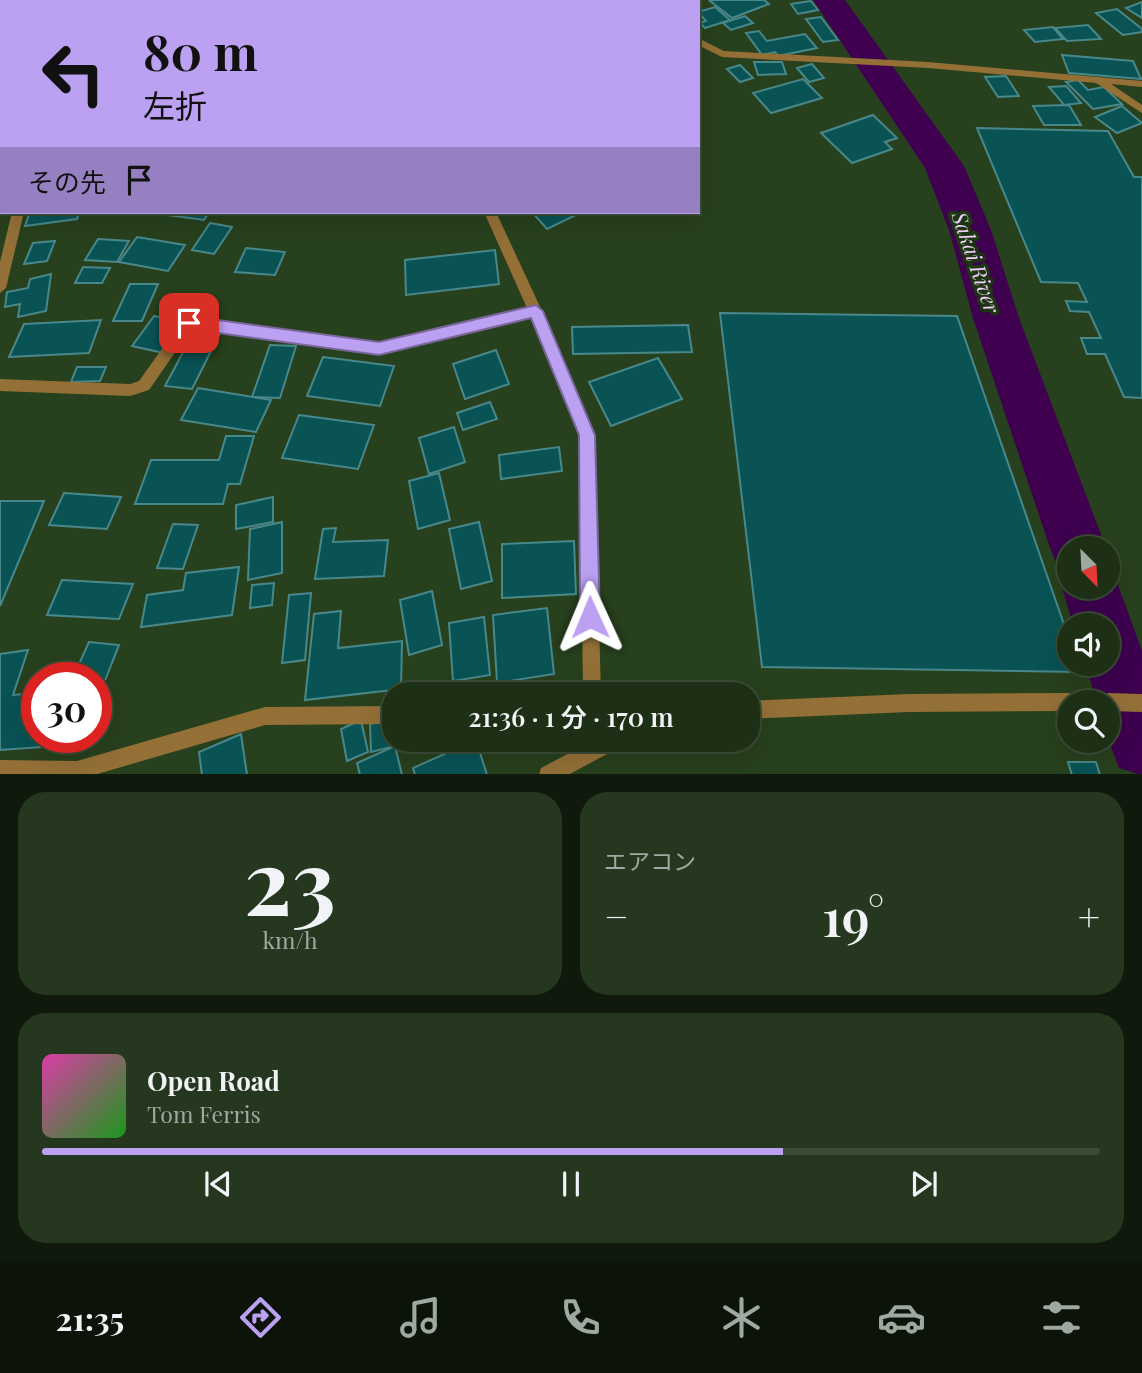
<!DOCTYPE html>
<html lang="ja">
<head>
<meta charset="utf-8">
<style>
	body { margin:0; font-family:"Playfair Display","Noto Sans JP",serif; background:#25381f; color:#f1f3f6; height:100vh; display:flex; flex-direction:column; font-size:26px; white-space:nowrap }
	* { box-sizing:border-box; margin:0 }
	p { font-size:23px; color:#a0a9a1 }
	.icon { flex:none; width:38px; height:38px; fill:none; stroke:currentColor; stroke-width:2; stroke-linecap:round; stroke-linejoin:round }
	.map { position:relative; height:774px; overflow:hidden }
	.drawer { display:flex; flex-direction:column; gap:18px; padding:18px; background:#101a0c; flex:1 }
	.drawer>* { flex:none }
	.hud { position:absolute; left:0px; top:0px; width:700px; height:214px; box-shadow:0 7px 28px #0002,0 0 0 2px #3b4b35; background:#bca0f2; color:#111; overflow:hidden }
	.needle { width:46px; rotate:156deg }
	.tools { position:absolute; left:1057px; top:536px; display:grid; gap:14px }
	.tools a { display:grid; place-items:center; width:63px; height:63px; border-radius:50%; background:#1d3016; box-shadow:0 7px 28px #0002,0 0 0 2px #3b4b35; font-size:35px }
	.speed { position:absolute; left:21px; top:662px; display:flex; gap:14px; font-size:35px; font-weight:700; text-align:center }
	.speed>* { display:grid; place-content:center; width:91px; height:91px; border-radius:50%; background:#1d3016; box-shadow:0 7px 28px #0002,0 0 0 2px #3b4b35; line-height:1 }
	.speed .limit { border:10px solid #d22; background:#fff; color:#111 }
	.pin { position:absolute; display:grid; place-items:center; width:60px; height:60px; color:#fff; margin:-30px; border-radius:14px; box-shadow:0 4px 10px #0006 }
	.me { position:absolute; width:77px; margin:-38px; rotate:359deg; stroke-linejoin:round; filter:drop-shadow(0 0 5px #0008) }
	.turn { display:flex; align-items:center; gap:24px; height:147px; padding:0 28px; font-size:32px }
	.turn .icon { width:91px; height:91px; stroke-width:2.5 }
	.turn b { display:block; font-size:49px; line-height:60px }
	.then { display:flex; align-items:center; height:66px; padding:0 28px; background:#0003; gap:14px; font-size:26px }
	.big { font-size:52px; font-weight:600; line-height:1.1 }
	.drawer .card { flex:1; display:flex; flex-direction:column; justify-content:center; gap:10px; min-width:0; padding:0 24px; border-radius:28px; background:#25381f }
	.drawer .dial { align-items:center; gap:0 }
	.dial b { font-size:91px; line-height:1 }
	.song { display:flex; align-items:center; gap:21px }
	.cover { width:84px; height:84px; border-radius:10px; background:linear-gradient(135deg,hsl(320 70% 55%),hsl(120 70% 35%)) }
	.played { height:7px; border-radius:4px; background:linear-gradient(90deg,#bca0f2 70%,#3b4b35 70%) }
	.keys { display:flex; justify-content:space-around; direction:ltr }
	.heat { display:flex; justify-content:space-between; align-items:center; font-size:38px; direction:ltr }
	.drawer .tiles { flex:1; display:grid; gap:18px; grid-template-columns:1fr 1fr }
	.card:last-child { grid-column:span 2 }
	.trip { position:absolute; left:382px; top:682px; width:378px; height:70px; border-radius:28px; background:#1d3016; box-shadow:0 7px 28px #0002,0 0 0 2px #3b4b35; font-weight:600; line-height:70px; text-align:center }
	.tabs { display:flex; height:112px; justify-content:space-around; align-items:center; background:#0c1309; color:#a0a9a1 }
	.tabs .icon { width:49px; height:49px }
	.tabs .selected { color:#bca0f2 }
	.tabs b { font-size:32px; color:#f1f3f6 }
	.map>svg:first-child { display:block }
</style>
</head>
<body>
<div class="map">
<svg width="1142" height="775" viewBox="0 0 1142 775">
	<rect width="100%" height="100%" fill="#27401d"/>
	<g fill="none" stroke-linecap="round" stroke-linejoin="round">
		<polygon fill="#3e004f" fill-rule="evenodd" points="813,0 845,0 964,166 991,230 1019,318 1106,548 1069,548 1069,586 1108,586 1108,564 1111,566 1142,651 1142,775 1119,768 1108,739 1108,702 1097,702 1085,663 1108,663 1108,625 1073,625 1062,586 1068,571 1058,567 1050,548 973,318 949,230 925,168"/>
	</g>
	<g fill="#095355" stroke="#49888a" stroke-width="2">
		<polygon points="714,0 764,0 769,4 732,18 710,1"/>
		<polygon points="811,1 818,10 798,14 791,4"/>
		<polygon points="1142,2 1142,18 1126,8"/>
		<polygon points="715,7 730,20 705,28 700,23 706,21 698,12"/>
		<polygon points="1117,9 1142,29 1142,32 1123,35 1096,13"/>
		<polygon points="745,16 753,23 731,30 723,23"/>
		<polygon points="821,17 838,40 823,42 806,19"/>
		<polygon points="1088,25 1101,39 1067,41 1055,28"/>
		<polygon points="1053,27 1063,39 1035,42 1024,30"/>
		<polygon points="759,31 767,41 805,34 817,48 778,56 775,52 762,55 746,33"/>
		<polygon points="1062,55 1133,61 1141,79 1069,73"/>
		<polygon points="754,62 782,62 786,74 758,75"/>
		<polygon points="812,64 824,78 809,82 797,68"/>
		<polygon points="740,65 753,78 740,82 727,69"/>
		<polygon points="1006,76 1019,96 998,97 985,77"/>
		<polygon points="803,79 822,98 771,113 753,93"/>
		<polygon points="1078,80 1088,90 1104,87 1122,104 1093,109 1066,82"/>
		<polygon points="1066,86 1081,103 1064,105 1049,87"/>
		<polygon points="1069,105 1081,125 1044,125 1033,106"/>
		<polygon points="1122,106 1142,123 1117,133 1095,117"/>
		<polygon points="873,115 897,138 885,142 892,149 852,163 821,133"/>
		<polygon points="977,128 1108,131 1134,177 1142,177 1142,398 1124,397 1105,354 1087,354 1081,338 1101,338 1089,312 1070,311 1066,301 1087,302 1078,283 1041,282"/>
		<polygon points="30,212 79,212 77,219 25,226"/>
		<polygon points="169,212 209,212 204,220 167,215"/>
		<polygon points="532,212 582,212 547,229"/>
		<polygon points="210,223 232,227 214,254 192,250"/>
		<polygon points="137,237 185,245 168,271 119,262"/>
		<polygon points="98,239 129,241 117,262 85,260"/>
		<polygon points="55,241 47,261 24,264 33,243"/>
		<polygon points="246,248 285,252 275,275 235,272"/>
		<polygon points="495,250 499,284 406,295 405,260"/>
		<polygon points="83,267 110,268 102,283 75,283"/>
		<polygon points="51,274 46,311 18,317 20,304 5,307 7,292 28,288 30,279"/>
		<polygon points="130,284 158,284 142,321 113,321"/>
		<polygon points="720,313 957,316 1069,639 1069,663 1078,663 1081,672 762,667"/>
		<polygon points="154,316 184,322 164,353 132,346"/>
		<polygon points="101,320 89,353 9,357 24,324"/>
		<polygon points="688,325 692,352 573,354 572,327"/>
		<polygon points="195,330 220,333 192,389 165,386"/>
		<polygon points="270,345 296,346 280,398 252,397"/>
		<polygon points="496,350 509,384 465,399 453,364"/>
		<polygon points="323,357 394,366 380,406 307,396"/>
		<polygon points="658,358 682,399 611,426 589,382"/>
		<polygon points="77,367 106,367 100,381 71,382"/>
		<polygon points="198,388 271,400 256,432 181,420"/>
		<polygon points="490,402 497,419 463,430 457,413"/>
		<polygon points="299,415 374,425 358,469 282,458"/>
		<polygon points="454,427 465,462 429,474 419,438"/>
		<polygon points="226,436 254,436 240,484 228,484 223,504 135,504 151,460 219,460"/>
		<polygon points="559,447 562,471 501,479 499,455"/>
		<polygon points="439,473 450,520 418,529 409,481"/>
		<polygon points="64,493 121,497 107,529 49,525"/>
		<polygon points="273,497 273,522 236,529 236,505"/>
		<polygon points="0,501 44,501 0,606"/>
		<polygon points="282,522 282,573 248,580 250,529"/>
		<polygon points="479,522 492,581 461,589 449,529"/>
		<polygon points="173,524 198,525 183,569 157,568"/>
		<polygon points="336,528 333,542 388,540 384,576 315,579 323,529"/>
		<polygon points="574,541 576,594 502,598 502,544"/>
		<polygon points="239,567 232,615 141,627 147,595 183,590 186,573"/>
		<polygon points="62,580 133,584 119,619 47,615"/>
		<polygon points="274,583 272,605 250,608 252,585"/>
		<polygon points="432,591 442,645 409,655 400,600"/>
		<polygon points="311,593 305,660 282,663 289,595"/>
		<polygon points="547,608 554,674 497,683 493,615"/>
		<polygon points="341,611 338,648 402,641 401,689 305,700 314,614"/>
		<polygon points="484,617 490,675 453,681 449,623"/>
		<polygon points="89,642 119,645 102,688 96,687 96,677 73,677"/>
		<polygon points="28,650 13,695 37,693 37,737 72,737 70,745 0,750 0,654"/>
		<polygon points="394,718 394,740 399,740 399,745 371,752 370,724"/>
		<polygon points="361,720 368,752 347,761 341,729"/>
		<polygon points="241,734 247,775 202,775 199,752"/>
		<polygon points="476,740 487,775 415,775 413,768"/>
		<polygon points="395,746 402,775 360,775 357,763"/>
		<polygon points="1068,762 1096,762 1100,775 1072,775"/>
	</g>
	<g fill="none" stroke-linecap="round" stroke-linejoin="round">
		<g fill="#947037" fill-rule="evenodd">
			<rect x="62" y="0" width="10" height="2"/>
			<polygon points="272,0 282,0 282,2 273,2"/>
			<polygon points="417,0 434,0 416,2"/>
			<polygon points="630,0 641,0 642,2 632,2"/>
			<polygon points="698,38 724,51 928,62 1142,81 1142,87 1111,84 1142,105 1142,113 1096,83 928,68 722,57 698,45"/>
			<polygon points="0,73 2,73 0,80"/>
			<polygon points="12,212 24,212 6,288 0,293 0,262"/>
			<polygon points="484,212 496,212 542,311 594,435 601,695 583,695 580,435 531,317 379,354 192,328 149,390 130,396 0,391 0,379 130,384 139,381 184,318 189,317 379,342 527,308"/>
			<polygon points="1069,693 1075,696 1078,702 1069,702 1069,711 909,712 747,719 747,701 909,694"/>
			<polygon points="1108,693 1142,694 1142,712 1108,711 1108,702 1099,702 1102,696"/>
			<polygon points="394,706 394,724 265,725 94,775 0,775 0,760 77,761 265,707"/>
			<polygon points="594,740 622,740 620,747 568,775 539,775 541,768"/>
		</g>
	</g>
	<polygon fill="#bca0f2" stroke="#7a689d" stroke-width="2" points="536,305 543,311 595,435 600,617 597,624 590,627 583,624 580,617 579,435 531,318 379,355 189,329 181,323 189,316 379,342"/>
	<g text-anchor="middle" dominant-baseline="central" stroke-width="7" stroke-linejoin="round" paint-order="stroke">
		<g font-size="21" font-style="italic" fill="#efd0fa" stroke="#1d3512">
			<text transform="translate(977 262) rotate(71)">Sakai River</text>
		</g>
	</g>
</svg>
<div class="tools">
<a><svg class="needle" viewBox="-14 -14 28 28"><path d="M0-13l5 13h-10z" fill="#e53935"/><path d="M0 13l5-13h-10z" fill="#a0a9a1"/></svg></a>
<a><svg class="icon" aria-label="sound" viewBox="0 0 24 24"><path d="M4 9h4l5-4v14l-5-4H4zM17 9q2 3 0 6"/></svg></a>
<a><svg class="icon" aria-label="search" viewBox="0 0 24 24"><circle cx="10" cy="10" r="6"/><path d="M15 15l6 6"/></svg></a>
</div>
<div class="speed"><div class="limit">30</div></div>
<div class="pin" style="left:189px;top:323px;background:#d93025"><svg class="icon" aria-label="arrive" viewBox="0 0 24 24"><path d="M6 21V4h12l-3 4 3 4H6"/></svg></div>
<svg class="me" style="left:590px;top:617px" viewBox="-20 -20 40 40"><path d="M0-17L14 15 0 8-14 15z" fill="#bca0f2" stroke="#fff" stroke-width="4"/></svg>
<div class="trip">21:36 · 1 分 · 170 m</div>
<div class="hud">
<div class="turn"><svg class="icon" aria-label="left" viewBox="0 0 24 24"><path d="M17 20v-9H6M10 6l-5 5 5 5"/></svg><div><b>80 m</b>左折</div></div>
<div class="then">その先<svg class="icon" aria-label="arrive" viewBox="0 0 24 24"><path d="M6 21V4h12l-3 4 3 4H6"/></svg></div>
</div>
</div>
<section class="drawer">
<div class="tiles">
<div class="card dial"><b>23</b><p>km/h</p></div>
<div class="card"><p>エアコン</p>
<div class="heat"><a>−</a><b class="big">19°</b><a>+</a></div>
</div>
<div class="card">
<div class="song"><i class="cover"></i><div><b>Open Road</b><p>Tom Ferris</p></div></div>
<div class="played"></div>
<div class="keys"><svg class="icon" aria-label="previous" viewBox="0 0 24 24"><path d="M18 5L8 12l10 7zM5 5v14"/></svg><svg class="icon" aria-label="pause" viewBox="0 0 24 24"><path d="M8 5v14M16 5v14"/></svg><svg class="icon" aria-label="next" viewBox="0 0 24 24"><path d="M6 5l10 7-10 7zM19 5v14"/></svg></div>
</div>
</div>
</section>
<nav class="tabs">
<b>21:35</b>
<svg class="icon selected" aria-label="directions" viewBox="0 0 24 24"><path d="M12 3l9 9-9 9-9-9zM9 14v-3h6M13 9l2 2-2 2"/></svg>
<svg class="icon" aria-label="music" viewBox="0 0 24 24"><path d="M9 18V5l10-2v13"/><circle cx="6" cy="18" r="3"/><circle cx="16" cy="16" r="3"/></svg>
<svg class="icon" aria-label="phone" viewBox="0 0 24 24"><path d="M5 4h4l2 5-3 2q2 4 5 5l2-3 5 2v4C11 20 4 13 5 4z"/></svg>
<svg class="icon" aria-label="climate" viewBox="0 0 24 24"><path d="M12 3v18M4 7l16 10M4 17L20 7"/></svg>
<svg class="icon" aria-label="car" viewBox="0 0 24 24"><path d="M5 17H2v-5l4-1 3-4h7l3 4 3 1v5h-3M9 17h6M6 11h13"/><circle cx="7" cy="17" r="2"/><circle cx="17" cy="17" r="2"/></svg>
<svg class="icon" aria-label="filters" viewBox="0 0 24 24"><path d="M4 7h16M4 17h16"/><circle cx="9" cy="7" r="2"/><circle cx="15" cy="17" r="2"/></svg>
</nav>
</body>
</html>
